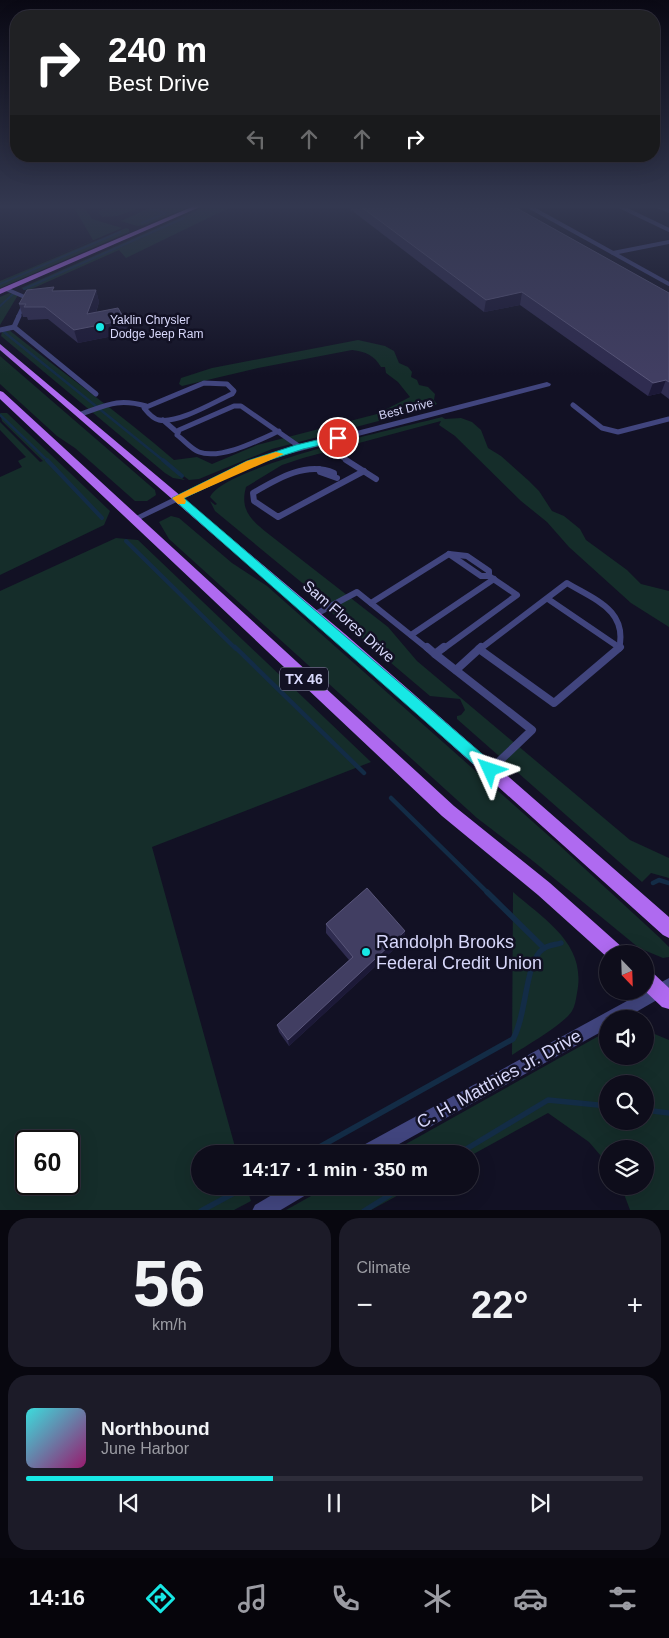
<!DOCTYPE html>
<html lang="en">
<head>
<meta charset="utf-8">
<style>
	body { margin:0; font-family:Arial,sans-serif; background:#1c1b28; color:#f1f3f6; height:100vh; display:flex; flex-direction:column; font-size:19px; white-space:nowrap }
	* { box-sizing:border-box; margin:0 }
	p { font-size:16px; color:#9b9ca3 }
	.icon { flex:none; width:28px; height:28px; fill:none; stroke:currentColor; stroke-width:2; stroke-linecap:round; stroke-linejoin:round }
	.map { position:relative; height:1210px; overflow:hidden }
	.side { display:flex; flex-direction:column; gap:8px; padding:8px; background:#08070f; flex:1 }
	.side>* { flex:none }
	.hud { position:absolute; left:10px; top:10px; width:650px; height:152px; border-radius:20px; box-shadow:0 5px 20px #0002,0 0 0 1px #2e2d3a; background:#202124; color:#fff; overflow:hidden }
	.needle { width:32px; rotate:157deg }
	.tools { position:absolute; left:599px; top:945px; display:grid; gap:10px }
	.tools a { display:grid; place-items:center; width:55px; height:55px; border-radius:50%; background:#0e0d1b; box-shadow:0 5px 20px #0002,0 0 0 1px #2e2d3a; font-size:25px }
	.speed { position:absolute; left:15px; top:1130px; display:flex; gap:10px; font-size:25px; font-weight:700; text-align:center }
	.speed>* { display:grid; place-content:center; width:65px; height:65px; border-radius:50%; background:#0e0d1b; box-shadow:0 5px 20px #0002,0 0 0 1px #2e2d3a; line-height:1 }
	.speed .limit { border:2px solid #111; border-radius:8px; background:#fff; color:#111 }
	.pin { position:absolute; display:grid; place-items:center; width:42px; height:42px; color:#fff; margin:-21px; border:2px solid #fff; border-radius:50%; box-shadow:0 1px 5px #0007 }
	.me { position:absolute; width:55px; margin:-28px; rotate:312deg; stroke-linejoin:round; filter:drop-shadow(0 0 4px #0008) }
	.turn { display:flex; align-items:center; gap:18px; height:105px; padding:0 15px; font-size:22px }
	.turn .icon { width:65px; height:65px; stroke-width:2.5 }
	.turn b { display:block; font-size:35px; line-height:42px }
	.lanes { display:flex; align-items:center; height:48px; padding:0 15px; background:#0003; justify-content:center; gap:25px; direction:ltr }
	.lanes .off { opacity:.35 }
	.big { font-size:38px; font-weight:700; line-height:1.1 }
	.side .tile { flex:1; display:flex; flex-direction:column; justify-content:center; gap:8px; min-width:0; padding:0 18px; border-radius:20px; background:#1c1b28 }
	.side .dial { align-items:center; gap:0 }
	.dial b { font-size:65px; line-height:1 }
	.song { display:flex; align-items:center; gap:15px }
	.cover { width:60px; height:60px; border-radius:8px; background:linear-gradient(135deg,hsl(180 70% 55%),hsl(320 70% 35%)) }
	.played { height:5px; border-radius:2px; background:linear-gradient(90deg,#17e8e5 40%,#2e2d3a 40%) }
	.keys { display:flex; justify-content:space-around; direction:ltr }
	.heat { display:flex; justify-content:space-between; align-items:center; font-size:28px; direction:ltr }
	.side .tiles { flex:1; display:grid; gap:8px; grid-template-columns:1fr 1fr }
	.tile:last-child { grid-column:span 2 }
	.trip { position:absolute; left:191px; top:1145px; width:288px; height:50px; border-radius:25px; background:#0e0d1b; box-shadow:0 5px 20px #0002,0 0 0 1px #2e2d3a; font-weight:700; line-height:50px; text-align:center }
	.dock { display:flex; height:80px; justify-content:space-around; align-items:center; background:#06050b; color:#9b9ca3 }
	.dock .icon { width:35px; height:35px }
	.dock .on { color:#17e8e5 }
	.dock b { font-size:22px; color:#f1f3f6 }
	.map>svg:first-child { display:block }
</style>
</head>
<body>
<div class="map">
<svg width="669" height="1211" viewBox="0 0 669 1211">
	<rect width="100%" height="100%" fill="#121124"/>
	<g fill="#152d2a" fill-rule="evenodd">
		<polygon points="73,206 83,206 92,219 122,228 0,280 93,240"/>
		<polygon points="108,206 144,206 118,216 102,217 98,211"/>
		<polygon points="154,206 191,206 145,225 137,226 121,221"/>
		<polygon points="207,206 233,206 126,258 119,250 27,291 21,288"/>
		<polygon points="126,228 129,229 129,232 0,288 0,281"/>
		<polygon points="9,293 18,295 0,325 0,297"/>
		<path d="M9,330C64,374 121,414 174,460L197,457L212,464L257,445L377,414L410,397L398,382L386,373L385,367H381C374,355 366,352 352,350L258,368L182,386L179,384L181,378L212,368L358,340L385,346L394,351L399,363L408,367L412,372L411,377L417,380L419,385L428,387L435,394L434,400L437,404L432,407L272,449L199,479L189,480L181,474L179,476L185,480L173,478L165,473L1,336L2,332Z"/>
		<polygon points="0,356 155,490 156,495 147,501 135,501 75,448 57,436 0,384"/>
		<polygon points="0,413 7,413 110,511 104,525 0,575 0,477 22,467 18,461 26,457 0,430 0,422 40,462 43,461 2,421"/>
		<path d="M442,417L445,419L461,418L472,422L481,430L488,448L501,456L529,481L539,491L552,511L564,516L580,529L586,540L627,570L641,584L669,591V627L631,603L569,547L547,522L521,501L455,436L439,425L441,421L303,458L282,465L246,487C240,509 250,519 266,532L388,627L417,661L630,840L669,858V878L651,873L642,882L457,719V716L461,715L465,710L460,699L430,696L319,602V600L312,591L215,511L210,501L215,505L217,504L210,497C224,466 404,427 442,417Z"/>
		<polygon points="171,516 179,518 232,563 267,586 559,845 659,937 669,947 669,957 663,958 639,948 533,861 477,818 169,539 159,522"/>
		<path d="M116,538L138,540L371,762L152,847L237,1154H200V1186H246L251,1201L234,1210H0V591ZM26,1141H69V1184H26Z"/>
		<path d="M513,892C545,920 587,944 577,993C576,999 575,1006 572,1011C564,1024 526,1046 512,1055Z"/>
		<path d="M645,1030L669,1040V1210H630L621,1186H645V1149H608L607,1163L589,1142L548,1113L470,1156V1154H388L604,1033L607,1032L608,1056H645ZM608,1084H645V1121H608Z"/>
		<polygon points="329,1186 415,1186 371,1210 286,1210"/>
	</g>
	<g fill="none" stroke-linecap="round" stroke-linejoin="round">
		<g stroke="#132c46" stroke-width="2">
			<polyline points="138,206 141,207"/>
			<polyline points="142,223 166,213 148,208"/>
			<polyline points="0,284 120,232"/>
			<polyline points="24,289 184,218"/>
			<polyline points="0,306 13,294"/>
		</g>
		<g stroke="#132c46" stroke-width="2.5">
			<polyline points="4,332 164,461"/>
			<polyline points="0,415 48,461"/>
		</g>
		<g stroke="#132c46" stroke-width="4">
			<polyline points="47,460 102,518"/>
			<polyline points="163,460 182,476"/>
			<polyline points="126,541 236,649"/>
		</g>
		<g stroke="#132c46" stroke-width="4.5">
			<polyline points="235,647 364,773"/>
			<polyline points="391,798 488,893"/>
			<polyline points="653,883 659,880 669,883"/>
		</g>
		<g stroke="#132c46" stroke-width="5.5">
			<polyline points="487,892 544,948"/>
			<polyline points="645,1110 669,1113"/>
			<path d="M307,1154L513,1039C527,1015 525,961 543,949C548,945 555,945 561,943"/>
			<polyline points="458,1154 548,1100 608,1106"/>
			<polyline points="201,1211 247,1186"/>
			<polyline points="364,1211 404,1186"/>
		</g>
		<g stroke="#41457e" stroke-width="4">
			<polyline points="528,206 613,253"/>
			<polyline points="619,206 669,230"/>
			<polyline points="657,206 669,211"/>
			<polyline points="669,242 613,253 669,284"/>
			<polyline points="6,289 27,298 18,317"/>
		</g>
		<g stroke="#41457e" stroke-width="5">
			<polyline points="19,316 14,327 96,394"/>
			<polyline points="0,330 14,327"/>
			<path d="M204,383L227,384L234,391L232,394C214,402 178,424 159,420C153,419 148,413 144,408Z"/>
			<polyline points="573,405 602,428 618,432 669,419"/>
			<path d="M81,414C107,405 118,398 146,406"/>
			<polyline points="163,420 178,433"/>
			<path d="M279,431C259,440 221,460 199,452C191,449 184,440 177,435L179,430L234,406H241L300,447"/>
			<polyline points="319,442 348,461"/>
		</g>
		<g stroke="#41457e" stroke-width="6">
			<polyline points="346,460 376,479"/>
			<polyline points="319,469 320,472 337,478"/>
			<path d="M334,476V473C306,461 277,479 253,493L254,501L278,517L364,471"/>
			<polyline points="548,599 620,648"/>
			<polyline points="371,603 449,554 467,556 489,571 489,576"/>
			<polyline points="314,615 357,592 428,649"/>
			<polyline points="411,635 494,579"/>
			<polyline points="443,649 517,595 489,576 481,576 449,554"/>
			<path d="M480,649L567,583C595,600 628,610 619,649"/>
		</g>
		<g stroke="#41457e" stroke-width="8">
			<polyline points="427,647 435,654 444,647"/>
			<polyline points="479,649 554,703 620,647"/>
			<polyline points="479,649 481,647"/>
			<polyline points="435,654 532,730 490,770"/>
			<polyline points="456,670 479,649"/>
		</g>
		<polygon fill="#41457e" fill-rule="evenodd" points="547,382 551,384 550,386 285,455 254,465 137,521 131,521 130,519 248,461 279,451"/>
		<g fill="#41457e" fill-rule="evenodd">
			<polygon points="669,978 669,993 624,1019 608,1019 608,1028 381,1154 356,1154 358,1148"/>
			<polygon points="287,1186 314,1186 311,1192 279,1211 252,1211 255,1205"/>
		</g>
		<g fill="#af6af0" fill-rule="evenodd">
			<polygon points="194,206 202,206 0,294 0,289"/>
			<polygon points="0,344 345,634 669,917 669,938 663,935 335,640 0,350"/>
			<polygon points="0,391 3,392 454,806 550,883 623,948 626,954 608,954 608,958 538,895 442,816 0,399"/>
			<polygon points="645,970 652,972 669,988 669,1009 662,1007 645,991"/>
		</g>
	</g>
	<g fill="#2f2c50">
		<polygon points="346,206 513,206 669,293 669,399 661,393 648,396 520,305 484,312"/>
		<polygon points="96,290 99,302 96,313 128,333 78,343 48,319 28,320 27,317 23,317 19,304 55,291"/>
		<polygon points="326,924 405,931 404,940 289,1046 279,1032 277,1025 349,960 326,933"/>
	</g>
	<g fill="#1c1937">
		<polygon points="96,290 99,302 91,327 125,320 128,333 78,343 74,330 87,314"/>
		<polygon points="522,292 520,305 484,312 486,300"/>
		<polygon points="666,380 661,393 648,396 653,383"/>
		<polygon points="405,931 404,940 289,1046 288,1040"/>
	</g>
	<g fill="#413e62" stroke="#59567a">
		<polygon points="360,206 513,206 669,293 669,382 666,380 653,383 522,292 486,300"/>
		<polygon points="54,287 52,291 96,290 87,314 118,308 125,320 74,330 45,307 24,307 26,304 19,304 27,290"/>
		<polygon points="367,888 405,931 288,1040 277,1025 353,957 326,924"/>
	</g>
	<linearGradient id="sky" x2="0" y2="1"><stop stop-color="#0a0914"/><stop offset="0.55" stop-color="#333850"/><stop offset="1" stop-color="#333850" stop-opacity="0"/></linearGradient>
	<rect width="669" height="375" fill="url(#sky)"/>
	<polygon fill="#17e8e5" stroke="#0f9795" points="338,435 342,436 342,440 303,449 254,465 184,498 495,765 497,770 495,774 490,776 485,774 172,498 247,461 296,445"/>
	<polygon fill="#f59e0b" points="276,452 284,454 184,498 186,501 185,504 178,504 172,498 247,461"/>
	<g fill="#17e8e5" stroke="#121124" stroke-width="2">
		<circle cx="100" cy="327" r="5"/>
		<circle cx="366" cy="952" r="5"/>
	</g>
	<g text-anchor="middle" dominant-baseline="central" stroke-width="5" stroke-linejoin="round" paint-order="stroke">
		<g font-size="12" fill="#d8d8fb" stroke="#121124" text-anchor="start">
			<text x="110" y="320">Yaklin Chrysler<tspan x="110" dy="14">Dodge Jeep Ram</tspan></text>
		</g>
		<g font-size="12" fill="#d8d8fb" stroke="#121124">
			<text transform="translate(406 409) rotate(-14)">Best Drive</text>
		</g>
		<rect fill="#121124" stroke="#9d9cba" stroke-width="1" x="280" y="667.5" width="48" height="23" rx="4"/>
		<g font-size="14" font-weight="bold" fill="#d8d8fb">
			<text x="304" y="679">TX 46</text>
		</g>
		<g font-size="15" fill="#d8d8fb" stroke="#121124">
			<text transform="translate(349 621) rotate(41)">Sam Flores Drive</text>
		</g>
		<g font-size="18" fill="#d8d8fb" stroke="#121124" text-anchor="start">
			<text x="376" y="942">Randolph Brooks<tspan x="376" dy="21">Federal Credit Union</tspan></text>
		</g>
		<g font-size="18" fill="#d8d8fb" stroke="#121124">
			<text transform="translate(499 1079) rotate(-29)">C. H. Matthies Jr. Drive</text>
		</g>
	</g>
</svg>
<div class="tools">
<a><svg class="needle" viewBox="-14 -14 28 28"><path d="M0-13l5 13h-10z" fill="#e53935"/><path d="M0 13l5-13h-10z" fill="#9b9ca3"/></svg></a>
<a><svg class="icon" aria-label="sound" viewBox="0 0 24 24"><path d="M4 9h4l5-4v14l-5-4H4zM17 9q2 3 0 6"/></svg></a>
<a><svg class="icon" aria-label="search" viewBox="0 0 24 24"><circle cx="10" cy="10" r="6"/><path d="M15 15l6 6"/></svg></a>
<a><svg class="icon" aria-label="layers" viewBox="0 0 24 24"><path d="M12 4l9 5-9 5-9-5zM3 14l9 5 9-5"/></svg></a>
</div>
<div class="speed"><div class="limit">60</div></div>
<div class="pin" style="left:338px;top:438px;background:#d93025"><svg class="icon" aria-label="arrive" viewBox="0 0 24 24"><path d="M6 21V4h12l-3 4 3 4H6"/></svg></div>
<svg class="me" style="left:490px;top:770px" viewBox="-20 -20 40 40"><path d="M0-17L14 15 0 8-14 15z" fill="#17e8e5" stroke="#fff" stroke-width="4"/></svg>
<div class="trip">14:17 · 1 min · 350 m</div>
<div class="hud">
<div class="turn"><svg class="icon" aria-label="right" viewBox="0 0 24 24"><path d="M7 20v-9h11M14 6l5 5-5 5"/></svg><div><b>240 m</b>Best Drive</div></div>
<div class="lanes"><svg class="icon off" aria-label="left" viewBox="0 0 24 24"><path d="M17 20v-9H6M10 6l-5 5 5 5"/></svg><svg class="icon off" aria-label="ahead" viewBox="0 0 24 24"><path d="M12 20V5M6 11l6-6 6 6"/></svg><svg class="icon off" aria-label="ahead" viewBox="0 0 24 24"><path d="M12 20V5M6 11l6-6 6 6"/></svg><svg class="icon" aria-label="right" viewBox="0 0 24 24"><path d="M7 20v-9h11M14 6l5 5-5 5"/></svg></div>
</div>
</div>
<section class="side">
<div class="tiles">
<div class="tile dial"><b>56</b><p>km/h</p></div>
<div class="tile"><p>Climate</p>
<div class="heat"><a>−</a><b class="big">22°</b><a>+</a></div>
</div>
<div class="tile">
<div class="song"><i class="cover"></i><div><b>Northbound</b><p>June Harbor</p></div></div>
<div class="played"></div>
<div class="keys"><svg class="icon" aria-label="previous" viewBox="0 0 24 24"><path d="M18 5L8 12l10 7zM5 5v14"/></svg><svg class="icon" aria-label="pause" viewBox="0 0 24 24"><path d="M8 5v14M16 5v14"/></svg><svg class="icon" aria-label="next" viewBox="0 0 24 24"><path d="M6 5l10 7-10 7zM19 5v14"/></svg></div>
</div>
</div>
</section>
<nav class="dock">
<b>14:16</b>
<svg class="icon on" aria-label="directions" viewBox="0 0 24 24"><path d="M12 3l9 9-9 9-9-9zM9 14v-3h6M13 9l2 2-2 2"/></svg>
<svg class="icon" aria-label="music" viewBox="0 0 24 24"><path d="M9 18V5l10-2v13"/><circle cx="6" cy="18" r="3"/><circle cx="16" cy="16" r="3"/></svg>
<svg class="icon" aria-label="phone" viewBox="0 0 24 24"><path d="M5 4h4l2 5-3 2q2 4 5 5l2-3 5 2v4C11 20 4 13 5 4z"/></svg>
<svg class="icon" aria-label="climate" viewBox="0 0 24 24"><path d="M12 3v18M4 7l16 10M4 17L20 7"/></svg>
<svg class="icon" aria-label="car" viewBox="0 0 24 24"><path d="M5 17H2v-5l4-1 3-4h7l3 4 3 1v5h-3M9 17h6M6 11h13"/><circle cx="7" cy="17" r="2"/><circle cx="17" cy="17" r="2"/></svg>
<svg class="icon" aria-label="filters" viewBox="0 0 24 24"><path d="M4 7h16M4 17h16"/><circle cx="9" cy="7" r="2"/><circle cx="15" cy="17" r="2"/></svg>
</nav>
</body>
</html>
